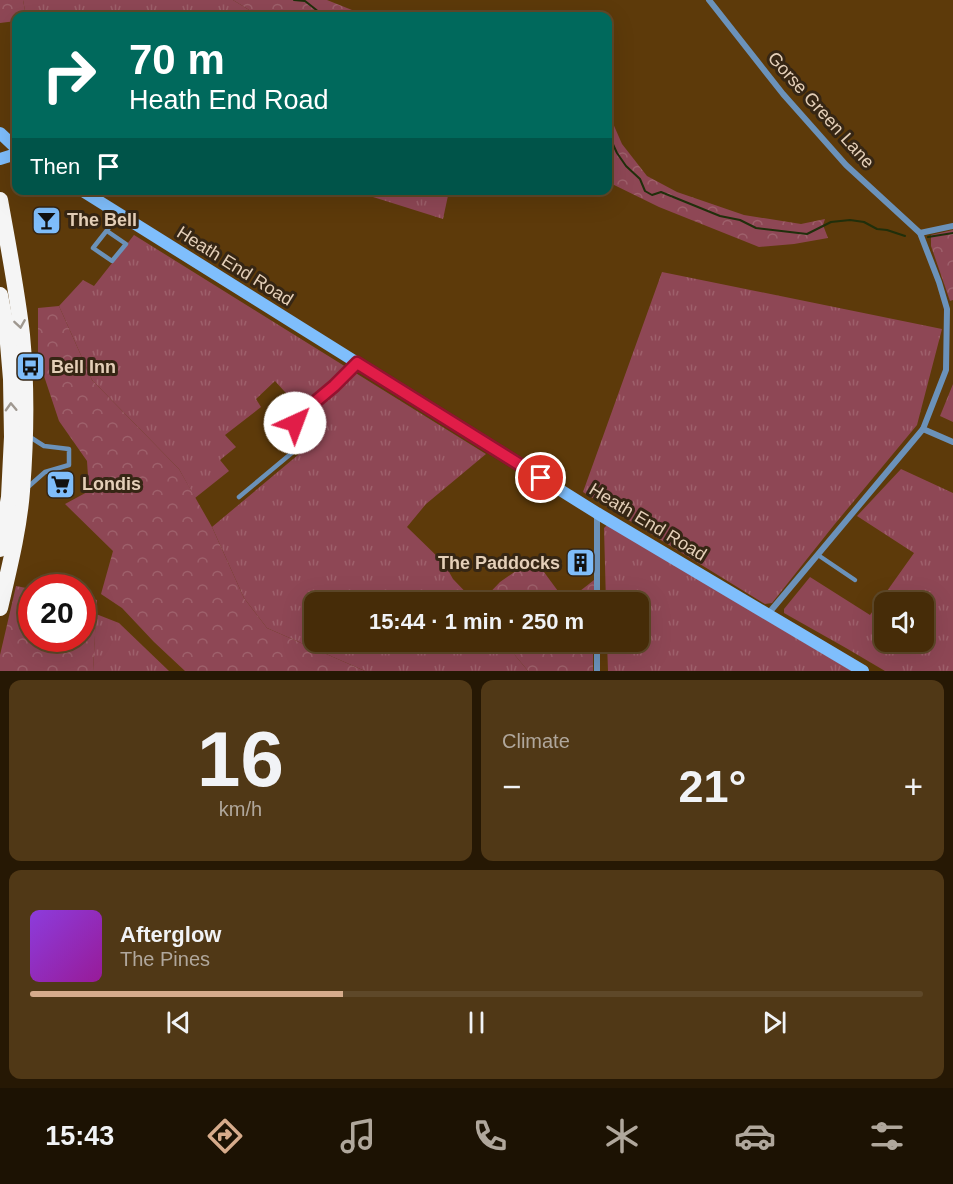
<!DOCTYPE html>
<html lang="en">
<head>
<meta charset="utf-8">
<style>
	body { margin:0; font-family:Arial,sans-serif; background:#503816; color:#f1f3f6; height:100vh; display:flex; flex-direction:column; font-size:22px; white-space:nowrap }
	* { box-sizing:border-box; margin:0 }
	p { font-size:20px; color:#b0a79c }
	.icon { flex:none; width:33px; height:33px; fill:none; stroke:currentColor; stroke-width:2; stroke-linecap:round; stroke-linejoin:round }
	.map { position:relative; height:671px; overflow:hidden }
	.details { display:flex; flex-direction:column; gap:9px; padding:9px; background:#261804; flex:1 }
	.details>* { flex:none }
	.guide { position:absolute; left:12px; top:12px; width:600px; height:183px; border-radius:12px; box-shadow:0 6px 24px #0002,0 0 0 2px #5e4829; background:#00695c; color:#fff; overflow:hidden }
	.fabs { position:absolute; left:874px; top:592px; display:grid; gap:12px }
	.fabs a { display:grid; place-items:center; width:60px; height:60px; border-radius:12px; background:#462c08; box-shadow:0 6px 24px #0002,0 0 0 2px #5e4829; font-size:30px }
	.speed { position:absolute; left:18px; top:574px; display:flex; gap:12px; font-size:30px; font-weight:700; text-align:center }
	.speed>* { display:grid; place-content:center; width:78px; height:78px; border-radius:50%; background:#462c08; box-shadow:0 6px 24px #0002,0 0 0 2px #5e4829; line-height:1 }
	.speed .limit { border:9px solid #d22; background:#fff; color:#111 }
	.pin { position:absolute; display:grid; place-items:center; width:51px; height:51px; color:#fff; margin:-26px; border:3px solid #fff; border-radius:50%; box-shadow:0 2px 6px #0007 }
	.me { position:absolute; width:66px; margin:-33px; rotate:43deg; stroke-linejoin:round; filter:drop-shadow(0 0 4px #0008) }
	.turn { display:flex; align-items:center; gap:21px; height:126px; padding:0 18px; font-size:27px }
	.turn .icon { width:78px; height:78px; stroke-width:2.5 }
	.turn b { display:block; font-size:42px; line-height:51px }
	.then { display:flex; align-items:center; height:57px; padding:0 18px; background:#0003; gap:12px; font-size:22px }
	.big { font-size:45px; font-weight:800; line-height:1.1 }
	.details .card { flex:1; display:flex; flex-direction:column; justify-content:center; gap:9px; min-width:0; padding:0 21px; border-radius:12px; background:#503816 }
	.details .dial { align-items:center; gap:0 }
	.dial b { font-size:78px; line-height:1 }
	.song { display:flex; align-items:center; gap:18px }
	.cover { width:72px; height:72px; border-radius:9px; background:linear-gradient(135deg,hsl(270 70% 55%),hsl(300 70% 35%)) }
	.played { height:6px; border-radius:3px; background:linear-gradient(90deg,#d6ab8b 35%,#5e4829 35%) }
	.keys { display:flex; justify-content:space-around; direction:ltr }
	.heat { display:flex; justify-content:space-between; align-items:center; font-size:33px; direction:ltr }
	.details .tiles { flex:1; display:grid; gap:9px; grid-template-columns:1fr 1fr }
	.card:last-child { grid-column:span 2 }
	.trip { position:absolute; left:304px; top:592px; width:345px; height:60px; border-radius:12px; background:#462c08; box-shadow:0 6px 24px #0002,0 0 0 2px #5e4829; font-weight:800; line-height:60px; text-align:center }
	.tab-bar { display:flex; height:96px; justify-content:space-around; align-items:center; background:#1c1203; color:#b0a79c }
	.tab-bar .icon { width:42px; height:42px }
	.tab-bar .on { color:#d6ab8b }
	.tab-bar b { font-size:27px; color:#f1f3f6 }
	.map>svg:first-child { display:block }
</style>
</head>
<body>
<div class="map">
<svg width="953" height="671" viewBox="0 0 953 671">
	<defs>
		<pattern id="grass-tufts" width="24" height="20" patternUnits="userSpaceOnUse" patternTransform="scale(1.5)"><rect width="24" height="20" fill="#8e4755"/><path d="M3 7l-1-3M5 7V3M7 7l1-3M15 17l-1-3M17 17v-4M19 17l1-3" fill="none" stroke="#9e606b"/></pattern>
		<pattern id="forest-crowns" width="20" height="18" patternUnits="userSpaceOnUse" patternTransform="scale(1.5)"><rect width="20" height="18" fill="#8e4755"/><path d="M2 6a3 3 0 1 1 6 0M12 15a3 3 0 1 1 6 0" fill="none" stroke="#9e606b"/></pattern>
	</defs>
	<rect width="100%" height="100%" fill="#5d3a0a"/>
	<g fill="url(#grass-tufts)" fill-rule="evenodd">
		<polygon points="23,0 233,0 254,13 273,16 26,16"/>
		<polygon points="354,191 449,190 449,191 443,219"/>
		<polygon points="134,235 486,454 426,504 407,527 444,563 453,579 476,603 315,603 315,642 504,642 528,671 365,671 267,628 244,598 212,527 323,434 275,381 256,399 261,407 225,435 236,447 220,460 229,471 195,498 179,469 92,380 59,306 83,280 94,286"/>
		<polygon points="662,272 942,329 917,425 834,525 772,603 765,604 583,492"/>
		<polygon points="953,384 953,422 940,416"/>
		<path d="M901,469L953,493V671H885L846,648L784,613V609L810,577L870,615L914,553L857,516ZM885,603H924V642H885Z"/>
		<polygon points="607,525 852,671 608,671 607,642 639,642 639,603 606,603 604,528"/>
		<polygon points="96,614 119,623 169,671 93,671"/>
	</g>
	<g fill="url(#forest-crowns)">
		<polygon points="0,0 23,0 26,16 16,16 16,21 0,23"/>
		<polygon points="233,0 327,0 367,16 273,16 254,13"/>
		<polygon points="608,112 622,144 647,176 677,192 744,215 801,224 825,219 823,225 828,238 794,244 759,247 659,207 608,182"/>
		<polygon points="953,230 953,300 950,301 931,246 931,235"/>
		<polygon points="59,306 92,380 179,469 212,527 244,598 267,628 365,671 185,671 154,642 122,608 101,594 113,551 65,504 89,491 87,461 59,421 38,358 38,308"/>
		<polygon points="533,559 541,568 566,602 594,580 594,603 480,603 500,582"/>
		<polygon points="16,586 31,589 32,639 82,639 83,597 97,600 93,671 0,671 0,655"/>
		<polygon points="504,642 593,642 593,671 528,671"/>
	</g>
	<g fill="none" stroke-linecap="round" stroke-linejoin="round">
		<g stroke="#202f0b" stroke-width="2">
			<polyline points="294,0 305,1 324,16"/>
			<polyline points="608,137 611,140 617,153 626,166 640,179 645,191 652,195 661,192 720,216 740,220 756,228 807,234 831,222 850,220 864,222 877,229 887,230 905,236"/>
			<polyline points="928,237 953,233"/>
		</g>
		<g stroke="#6b92ba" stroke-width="4.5">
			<polyline points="107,231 126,244 112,261 93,248 119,215"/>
			<polyline points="28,487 45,472 69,465 69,449 44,446 30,437"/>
			<polyline points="239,497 299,447 302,438 295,419 297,417 334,386 355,365"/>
			<polyline points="818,555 855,580"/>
		</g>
		<g stroke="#6b92ba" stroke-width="6">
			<polyline points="709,0 783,94 846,165 920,233 939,282 947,309 946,370 923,429 768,614"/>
			<polyline points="920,233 953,226"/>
			<polyline points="923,429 953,442"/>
			<polyline points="597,603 597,514"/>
			<polyline points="597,671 597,642"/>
		</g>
		<g stroke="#7fbefc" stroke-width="12">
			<polyline points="0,133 16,148"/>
			<polyline points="0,159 16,154"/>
			<polyline points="81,190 597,513 863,671"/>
		</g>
		<g stroke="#f5f5f5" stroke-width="16">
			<path d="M0,200C8,245 17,290 22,335C27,387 26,440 22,491C19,530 9,569 0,608"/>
			<polyline points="0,295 7,332 11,379 12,437 9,497 0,549"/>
		</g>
	</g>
	<defs><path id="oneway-chevron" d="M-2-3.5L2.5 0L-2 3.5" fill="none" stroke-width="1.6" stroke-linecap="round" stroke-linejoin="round" transform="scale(1.5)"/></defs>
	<g stroke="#9f9890">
		<use href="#oneway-chevron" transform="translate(20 324) rotate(81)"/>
		<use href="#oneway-chevron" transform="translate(11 407) rotate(-92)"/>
	</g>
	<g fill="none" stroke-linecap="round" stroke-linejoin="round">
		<defs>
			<polyline id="route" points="295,423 295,419 297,417 334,386 357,363 541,478"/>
		</defs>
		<use href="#route" stroke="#92132f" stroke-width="15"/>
		<use href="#route" stroke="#e11d48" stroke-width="10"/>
	</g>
	<defs>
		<symbol id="bar-square" viewBox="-11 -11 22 22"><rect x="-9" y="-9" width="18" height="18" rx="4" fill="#7fbdfa" stroke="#362614"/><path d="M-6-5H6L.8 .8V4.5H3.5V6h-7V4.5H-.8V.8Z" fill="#111"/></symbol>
		<symbol id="bus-square" viewBox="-11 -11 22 22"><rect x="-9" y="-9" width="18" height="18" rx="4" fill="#7fbdfa" stroke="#362614"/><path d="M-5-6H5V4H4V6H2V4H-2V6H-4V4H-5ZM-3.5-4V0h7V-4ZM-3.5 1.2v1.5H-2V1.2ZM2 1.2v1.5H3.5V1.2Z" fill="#111"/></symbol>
		<symbol id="supermarket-square" viewBox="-11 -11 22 22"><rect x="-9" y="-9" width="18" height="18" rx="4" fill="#7fbdfa" stroke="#362614"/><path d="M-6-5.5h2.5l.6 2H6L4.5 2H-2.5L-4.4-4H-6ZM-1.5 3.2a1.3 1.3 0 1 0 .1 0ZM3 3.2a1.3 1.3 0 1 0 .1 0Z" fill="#111"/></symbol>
		<symbol id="building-square" viewBox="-11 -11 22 22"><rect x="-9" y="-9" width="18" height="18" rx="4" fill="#7fbdfa" stroke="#362614"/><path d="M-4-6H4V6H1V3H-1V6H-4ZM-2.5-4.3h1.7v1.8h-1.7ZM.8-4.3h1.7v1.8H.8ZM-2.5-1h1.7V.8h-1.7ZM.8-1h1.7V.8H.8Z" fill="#111"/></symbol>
	</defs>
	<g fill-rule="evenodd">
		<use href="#bar-square" x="30" y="204" width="33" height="33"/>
		<use href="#bus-square" x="14" y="350" width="33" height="33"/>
		<use href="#supermarket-square" x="44" y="468" width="33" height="33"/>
		<use href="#building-square" x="564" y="546" width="33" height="33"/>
	</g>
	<g text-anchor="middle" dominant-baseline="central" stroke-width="6" stroke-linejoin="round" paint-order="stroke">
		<g font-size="18" fill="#e4cfb8" stroke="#362614">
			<text transform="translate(821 110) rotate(48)">Gorse Green Lane</text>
			<text transform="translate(235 266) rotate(32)">Heath End Road</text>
			<text transform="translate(648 522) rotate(31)">Heath End Road</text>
		</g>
		<g font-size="18" font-weight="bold" fill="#e4cfb8" stroke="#362614" text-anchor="start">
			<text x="67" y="220">The Bell</text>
			<text x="51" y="367">Bell Inn</text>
			<text x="82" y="484">Londis</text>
			<text x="560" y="563" text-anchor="end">The Paddocks</text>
		</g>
	</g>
</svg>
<div class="fabs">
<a><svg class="icon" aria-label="sound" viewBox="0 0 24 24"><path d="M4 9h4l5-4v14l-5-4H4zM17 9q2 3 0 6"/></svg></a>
</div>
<div class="speed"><div class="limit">20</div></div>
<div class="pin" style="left:541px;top:478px;background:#d93025"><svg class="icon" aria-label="arrive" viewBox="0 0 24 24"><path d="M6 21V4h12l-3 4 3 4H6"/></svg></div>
<svg class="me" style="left:295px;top:423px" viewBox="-20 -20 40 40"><circle r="19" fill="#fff"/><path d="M0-13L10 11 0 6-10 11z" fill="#e11d48"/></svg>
<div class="trip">15:44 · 1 min · 250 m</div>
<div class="guide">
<div class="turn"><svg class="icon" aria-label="right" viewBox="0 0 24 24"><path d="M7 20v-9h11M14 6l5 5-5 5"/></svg><div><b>70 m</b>Heath End Road</div></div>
<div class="then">Then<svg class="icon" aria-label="arrive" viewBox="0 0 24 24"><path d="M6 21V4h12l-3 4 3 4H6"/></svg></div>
</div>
</div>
<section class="details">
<div class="tiles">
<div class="card dial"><b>16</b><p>km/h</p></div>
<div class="card"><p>Climate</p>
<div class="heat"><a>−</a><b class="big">21°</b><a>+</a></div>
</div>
<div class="card">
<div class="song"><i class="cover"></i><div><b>Afterglow</b><p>The Pines</p></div></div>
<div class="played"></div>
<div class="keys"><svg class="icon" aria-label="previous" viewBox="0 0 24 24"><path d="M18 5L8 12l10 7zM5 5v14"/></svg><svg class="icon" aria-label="pause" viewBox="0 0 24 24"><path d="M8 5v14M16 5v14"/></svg><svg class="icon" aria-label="next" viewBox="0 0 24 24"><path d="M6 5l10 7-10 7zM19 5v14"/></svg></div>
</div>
</div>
</section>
<nav class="tab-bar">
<b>15:43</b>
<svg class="icon on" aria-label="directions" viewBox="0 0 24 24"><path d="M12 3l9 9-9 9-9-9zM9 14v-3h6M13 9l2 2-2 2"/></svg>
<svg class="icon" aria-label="music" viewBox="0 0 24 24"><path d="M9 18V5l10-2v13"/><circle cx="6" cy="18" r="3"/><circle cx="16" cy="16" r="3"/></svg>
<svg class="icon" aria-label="phone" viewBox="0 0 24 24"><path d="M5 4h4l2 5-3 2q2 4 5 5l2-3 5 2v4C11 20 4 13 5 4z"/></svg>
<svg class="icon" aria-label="climate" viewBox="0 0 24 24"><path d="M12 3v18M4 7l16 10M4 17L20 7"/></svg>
<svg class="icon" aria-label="car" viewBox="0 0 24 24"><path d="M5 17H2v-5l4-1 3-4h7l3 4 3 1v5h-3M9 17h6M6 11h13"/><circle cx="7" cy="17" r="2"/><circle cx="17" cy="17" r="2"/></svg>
<svg class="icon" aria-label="filters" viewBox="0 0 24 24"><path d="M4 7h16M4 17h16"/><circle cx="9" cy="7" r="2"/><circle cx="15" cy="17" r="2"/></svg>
</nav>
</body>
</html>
